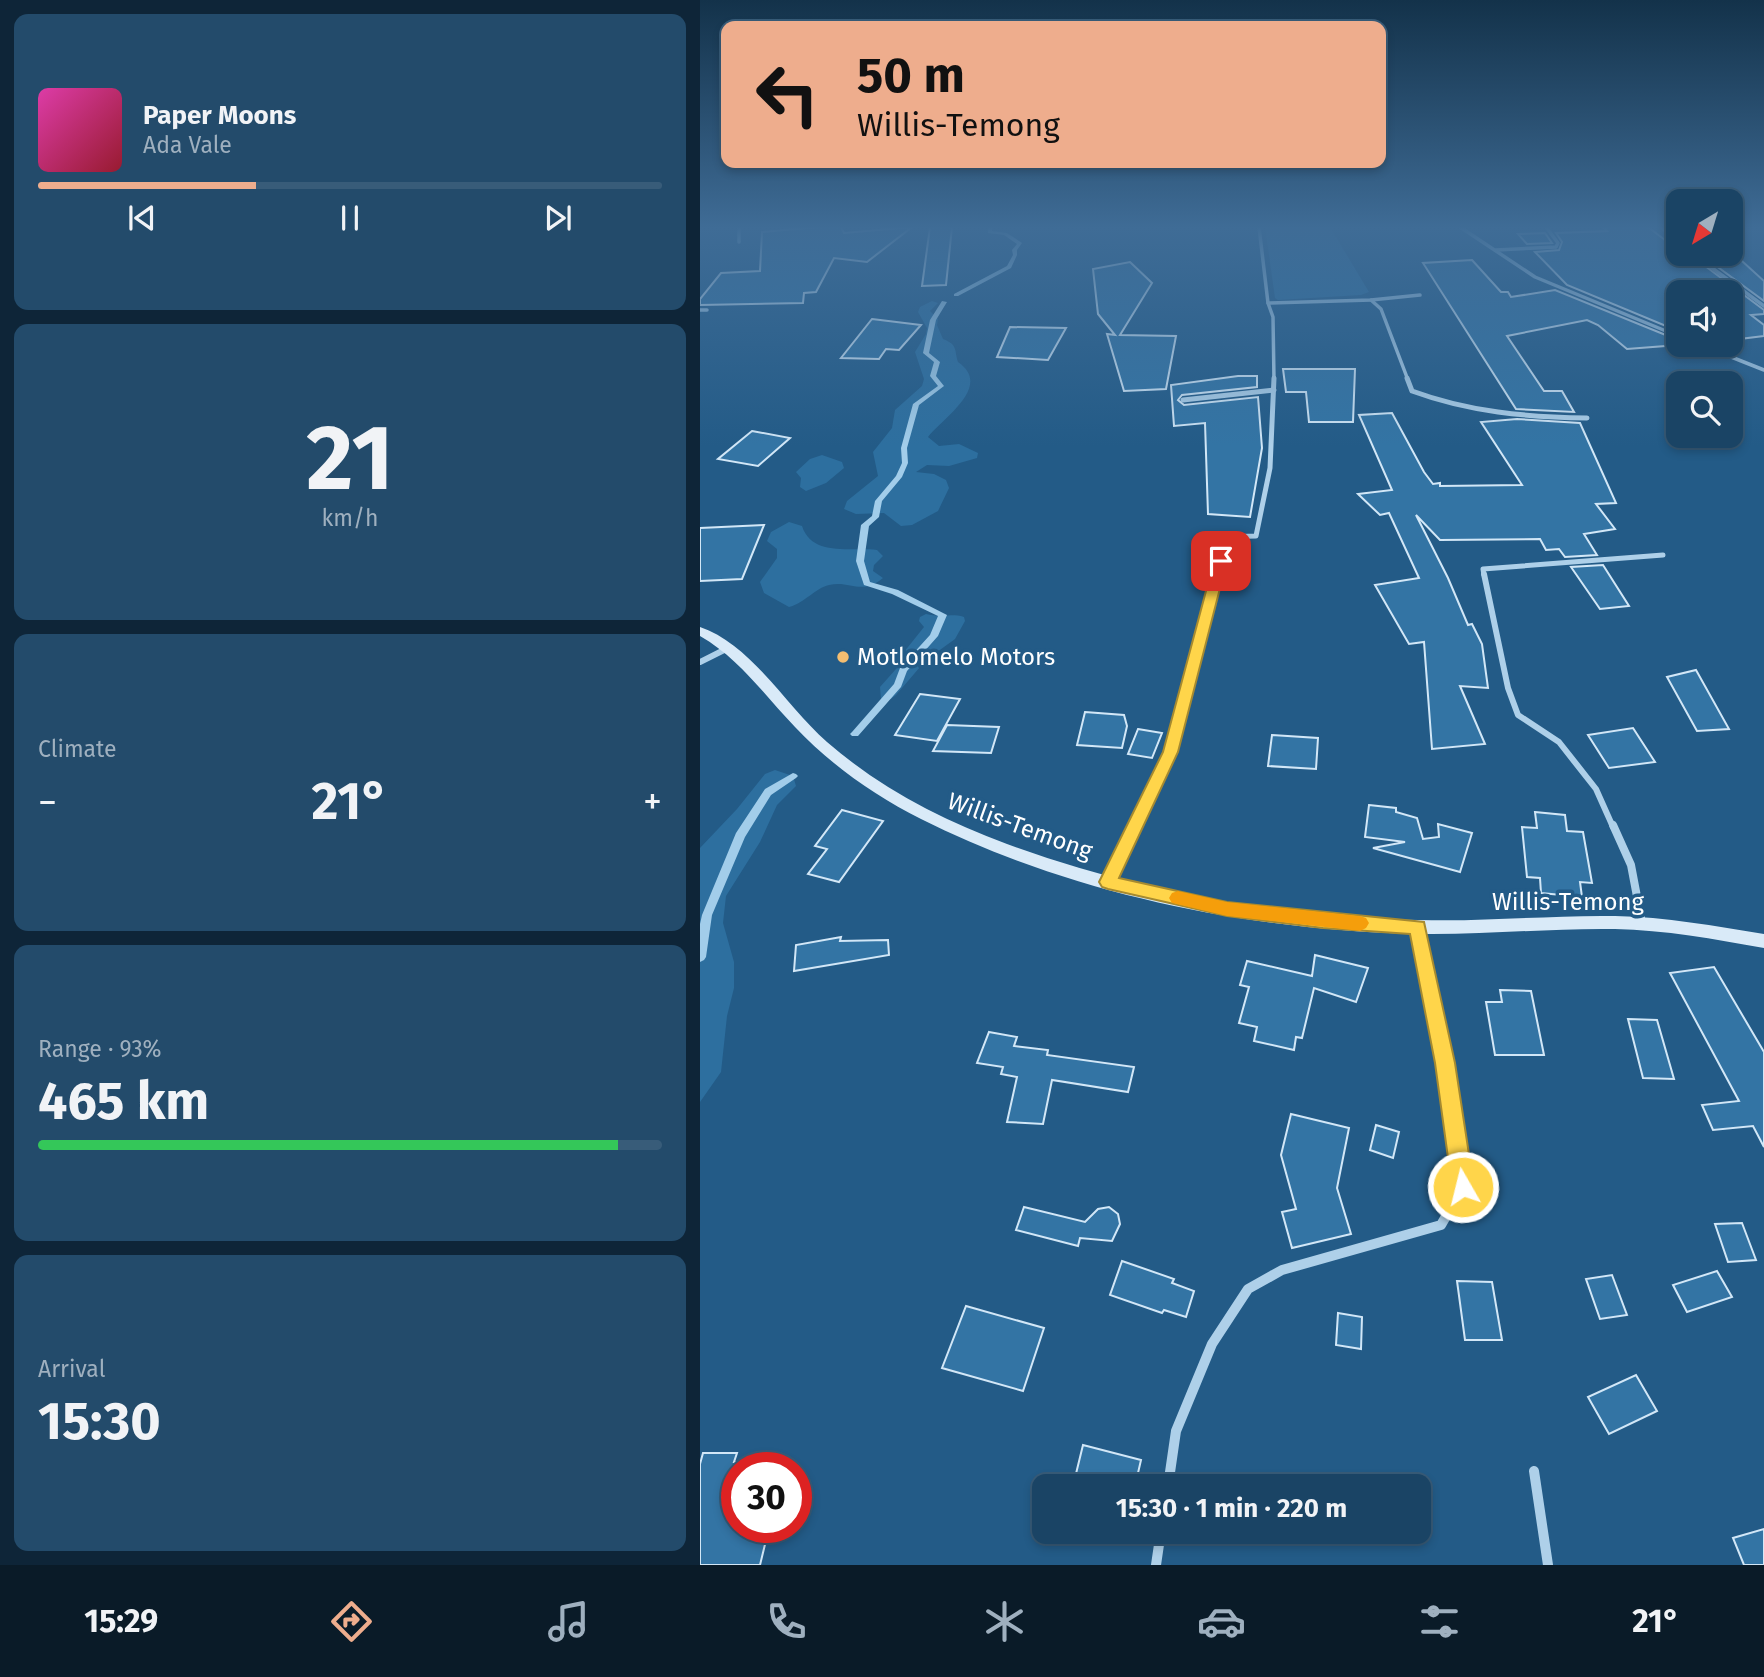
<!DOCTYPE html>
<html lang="en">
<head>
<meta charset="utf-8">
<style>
	body { margin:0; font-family:"Fira Sans",sans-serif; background:#234b6b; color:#f1f3f6; height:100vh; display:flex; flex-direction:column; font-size:26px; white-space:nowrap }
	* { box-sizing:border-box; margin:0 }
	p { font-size:23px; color:#9fb0bf }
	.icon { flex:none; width:38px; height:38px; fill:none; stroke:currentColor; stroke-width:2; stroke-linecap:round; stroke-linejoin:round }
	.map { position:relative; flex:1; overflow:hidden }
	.panel { display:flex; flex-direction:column; gap:14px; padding:14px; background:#0e2538; width:700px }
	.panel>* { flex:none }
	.hud { position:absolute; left:21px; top:21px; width:665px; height:147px; border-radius:14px; box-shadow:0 4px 10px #0003,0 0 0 2px #385c79; background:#eead8d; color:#111; overflow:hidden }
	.needle { width:46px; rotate:218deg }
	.fabs { position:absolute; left:966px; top:189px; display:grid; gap:14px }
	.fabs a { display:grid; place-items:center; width:77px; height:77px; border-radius:14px; background:#1a4465; box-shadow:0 4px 10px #0003,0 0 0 2px #385c79; font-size:35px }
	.speed { position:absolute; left:21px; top:1452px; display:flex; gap:14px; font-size:35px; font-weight:700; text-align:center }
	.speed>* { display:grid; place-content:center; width:91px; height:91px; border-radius:50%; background:#1a4465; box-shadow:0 4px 10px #0003,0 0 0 2px #385c79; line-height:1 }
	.speed .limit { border:10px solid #d22; background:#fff; color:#111 }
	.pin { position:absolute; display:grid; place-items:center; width:60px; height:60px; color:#fff; margin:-30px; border-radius:14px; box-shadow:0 4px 10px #0006 }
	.me { position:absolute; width:77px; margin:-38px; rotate:352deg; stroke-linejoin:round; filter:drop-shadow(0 0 5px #0008) }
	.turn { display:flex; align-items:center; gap:24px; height:147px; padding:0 21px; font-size:32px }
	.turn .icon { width:91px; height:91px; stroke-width:2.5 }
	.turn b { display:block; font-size:49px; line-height:60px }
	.big { font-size:52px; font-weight:700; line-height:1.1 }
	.panel .widget { flex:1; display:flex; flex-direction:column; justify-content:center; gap:10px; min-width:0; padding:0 24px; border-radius:14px; background:#234b6b }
	.panel .dial { align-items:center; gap:0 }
	.dial b { font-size:91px; line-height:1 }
	.song { display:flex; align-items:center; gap:21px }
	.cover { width:84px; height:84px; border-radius:10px; background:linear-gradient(135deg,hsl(320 70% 55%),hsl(350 70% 35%)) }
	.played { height:7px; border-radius:4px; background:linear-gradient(90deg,#eead8d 35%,#385c79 35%) }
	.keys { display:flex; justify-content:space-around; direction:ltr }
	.heat { display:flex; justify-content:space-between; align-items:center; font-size:38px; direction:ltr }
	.charge { height:10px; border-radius:5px; background:linear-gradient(90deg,#34c759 93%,#385c79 0) }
	.trip { position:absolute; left:332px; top:1474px; width:399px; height:70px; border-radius:14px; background:#1a4465; box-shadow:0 4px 10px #0003,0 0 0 2px #385c79; font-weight:700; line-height:70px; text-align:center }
	.tab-bar { display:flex; height:112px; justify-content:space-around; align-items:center; background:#0a1b28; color:#9fb0bf }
	.tab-bar .icon { width:49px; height:49px }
	.tab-bar .current { color:#eead8d }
	.tab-bar b { font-size:32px; color:#f1f3f6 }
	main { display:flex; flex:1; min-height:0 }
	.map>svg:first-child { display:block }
</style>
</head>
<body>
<main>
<section class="panel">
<div class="widget">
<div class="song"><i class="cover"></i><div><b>Paper Moons</b><p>Ada Vale</p></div></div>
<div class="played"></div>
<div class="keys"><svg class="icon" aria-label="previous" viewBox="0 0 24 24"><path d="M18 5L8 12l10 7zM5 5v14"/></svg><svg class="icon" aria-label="pause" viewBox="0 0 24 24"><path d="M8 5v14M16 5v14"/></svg><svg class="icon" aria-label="next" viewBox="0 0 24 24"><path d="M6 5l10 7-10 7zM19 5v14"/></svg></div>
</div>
<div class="widget dial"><b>21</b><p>km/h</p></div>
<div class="widget"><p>Climate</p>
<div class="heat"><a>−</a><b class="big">21°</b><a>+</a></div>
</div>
<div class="widget"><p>Range · 93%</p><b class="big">465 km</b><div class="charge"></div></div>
<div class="widget"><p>Arrival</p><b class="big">15:30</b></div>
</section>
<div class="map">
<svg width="1064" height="1565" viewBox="0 0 1064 1565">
	<rect width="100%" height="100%" fill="#235b87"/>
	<g fill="#2d6f9f">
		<polygon points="565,227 630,227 669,292 661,295 578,300 575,298"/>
		<path d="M232,301L238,303L230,311L238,319L237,325L243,339C258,345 254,349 258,362C293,386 244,417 228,437L239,446L259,444L278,453L277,458L249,466L227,465L216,472L234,474L246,480L249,488L238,511L212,525L201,526L184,513L156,514L144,509L147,501L178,476L173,452L192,428L195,410L222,386L224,379L215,352L226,334L227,328L218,312L220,307Z"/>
		<polygon points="122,455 142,462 144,468 126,483 106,491 100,487 101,478 96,472 110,459"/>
		<path d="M89,522L102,526C112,557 151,547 177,550L183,556L174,565L173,571L183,578C162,596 150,580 129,585C115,588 105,603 89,607L64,593L60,582L77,558V549L67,541L71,532Z"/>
		<path d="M226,614C241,618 251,613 264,617L265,621L255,639L226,660L196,695L191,699H181L180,687L196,669L204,652L224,627L219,621L220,617Z"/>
		<polygon points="75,770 93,776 96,786 77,805 60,842 26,896 23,923 34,962 34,988 27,1016 21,1072 0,1102 0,848 37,809 65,774"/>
	</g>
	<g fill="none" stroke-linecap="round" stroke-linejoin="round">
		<g fill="#a2cdea" fill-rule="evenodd">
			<polygon points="288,227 292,227 292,231 307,233 322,243 317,250 317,255 311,268 258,296 254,296 254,294 307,266 313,255 312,250 317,244 304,235 288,233"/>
			<polygon points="242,301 247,302 236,320 229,353 240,362 236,376 244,386 219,405 207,448 208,463 202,477 182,501 179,517 169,526 164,561 170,582 198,590 247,615 238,636 207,671 201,687 158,736 152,736 150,734 152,732 194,684 200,668 230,635 238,616 192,594 164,585 156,561 161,525 172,516 175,501 196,476 202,463 201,448 213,404 238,386 230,376 234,362 223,353 230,320"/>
			<polygon points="93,773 96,774 98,776 96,778 71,795 45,837 12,915 6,957 4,960 0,962 0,924 2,915 36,833 65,789"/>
		</g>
	</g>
	<g fill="#3374a4" stroke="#d2e7f7" stroke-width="2">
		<polygon points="118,227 141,227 144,233 212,227 167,262 134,258 116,292 104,293 103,303 0,305 0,299 21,273 60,271 62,232"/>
		<polygon points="230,227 252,227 246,285 222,286"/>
		<polygon points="903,227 948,227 978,250 978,254 989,254 1064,310 1064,314 1051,315 1064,325 1064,336 1031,340 1031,292 978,292 978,331 867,285 835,252 859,250 862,242 856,233 907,231"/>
		<polygon points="845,233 852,243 827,244 818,234"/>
		<polygon points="1031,251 1064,281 1064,301 1000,254 1031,254"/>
		<polygon points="772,260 801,292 808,292 811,297 855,290 978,340 978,345 927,349 898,325 887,320 807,336 844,391 862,391 874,412 816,409 723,263"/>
		<polygon points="430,262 452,283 420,335 476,336 466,389 424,391 407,334 415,335 398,314 393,269"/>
		<polygon points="172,319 221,325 199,350 186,349 179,359 141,358"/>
		<polygon points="310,327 366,328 348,360 297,357"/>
		<polygon points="583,369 655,369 653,422 609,422 606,392 586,392"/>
		<polygon points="538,376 557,376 557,387 482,395 478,400 484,405 558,397 562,448 550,517 508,514 505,423 474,426 471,385"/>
		<polygon points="692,413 724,472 733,484 740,483 740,486 822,485 781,422 817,419 880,423 916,503 896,504 915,529 884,534 897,555 865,557 859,549 846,550 840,539 740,540 716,515 748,578 768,625 772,624 782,644 788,688 760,686 785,744 732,749 724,642 709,644 675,585 719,578 689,513 680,515 658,494 692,490 659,415"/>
		<polygon points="52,431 90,438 58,466 18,459"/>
		<polygon points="64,525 42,579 0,581 0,528"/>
		<polygon points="903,565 929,606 900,609 871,567"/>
		<polygon points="996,670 1029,729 997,731 967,677"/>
		<polygon points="220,694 260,699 237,741 195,735"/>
		<polygon points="385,712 424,715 427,726 422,748 377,745"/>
		<polygon points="247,725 299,727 291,753 233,751"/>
		<polygon points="933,728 955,762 909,768 888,735"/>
		<polygon points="438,729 462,733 452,758 428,754"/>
		<polygon points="572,735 618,738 616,769 568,766"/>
		<polygon points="669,805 696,808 696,812 717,818 723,839 739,837 738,824 772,833 760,872 673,848 705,842 665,837"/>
		<polygon points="142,810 183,821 139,882 108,874 127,849 115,846"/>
		<polygon points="835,812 865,815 867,831 883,832 892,883 880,882 882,897 841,893 840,878 827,877 822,827 837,828"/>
		<polygon points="141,937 140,941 188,940 189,955 94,971 96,945"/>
		<polygon points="615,955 668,968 656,1002 614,988 602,1038 596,1037 594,1050 554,1041 557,1027 539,1023 549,987 540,985 547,961 612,976"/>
		<polygon points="1014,967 1064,1052 1064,1147 1053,1126 1013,1130 1002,1105 1039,1101 970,973"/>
		<polygon points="800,990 831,991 844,1055 795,1055 786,1002 802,1002"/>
		<polygon points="928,1019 957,1020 974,1079 943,1078"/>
		<polygon points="289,1032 317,1037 314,1046 348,1050 347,1055 434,1067 428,1092 352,1080 343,1124 307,1122 317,1077 301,1074 303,1067 277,1063"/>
		<polygon points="591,1114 649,1128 637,1188 651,1234 592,1248 582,1212 596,1209 581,1155"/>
		<polygon points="676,1125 699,1132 693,1158 670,1150"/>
		<polygon points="324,1207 385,1222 398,1209 409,1207 418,1214 420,1224 412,1241 380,1238 378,1246 316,1230"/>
		<polygon points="1042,1223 1056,1260 1028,1262 1015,1224"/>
		<polygon points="422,1261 474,1279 472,1283 494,1291 486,1317 464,1310 462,1313 410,1295"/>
		<polygon points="1017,1271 1032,1297 987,1312 973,1285"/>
		<polygon points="912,1275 927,1315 900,1319 886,1279"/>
		<polygon points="757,1281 792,1282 802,1340 765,1340"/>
		<polygon points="266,1306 344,1328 323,1391 242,1368"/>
		<polygon points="638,1313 662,1317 661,1349 636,1345"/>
		<polygon points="936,1375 957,1411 909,1434 888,1397"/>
		<polygon points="383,1445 441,1460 435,1486 373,1486"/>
		<polygon points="3,1453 37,1453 34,1462 37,1462 37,1528 69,1528 60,1565 0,1565 0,1464"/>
		<polygon points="1064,1529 1064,1565 1044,1565 1033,1538"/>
	</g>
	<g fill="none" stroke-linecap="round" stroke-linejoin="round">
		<g stroke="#aed0e9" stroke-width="3.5">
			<polyline points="39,227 39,242"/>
			<polyline points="559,227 568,303 573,317 574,380"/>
			<polyline points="760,227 835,277 978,336"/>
			<polyline points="961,227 978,243"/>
			<polyline points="964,229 978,228"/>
			<polyline points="796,250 856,247 858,243 846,227"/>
			<polyline points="993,254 1064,306"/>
			<polyline points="671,300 681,309 708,380"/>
			<polyline points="568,303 671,300 720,295"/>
			<polyline points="0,310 7,310"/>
			<polyline points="1001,345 1064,370"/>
		</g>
		<g stroke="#aed0e9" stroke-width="5">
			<path d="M707,378L712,391C769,412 826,417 887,418"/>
			<polyline points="483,400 574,390"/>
			<polyline points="518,575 525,537 556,536 570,468 574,378"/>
			<polyline points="784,575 783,569 963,555"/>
		</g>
		<g stroke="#aed0e9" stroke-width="6">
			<polyline points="784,574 808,688 818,715 859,742 896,789 913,827"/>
			<polyline points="0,662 28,648"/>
			<polyline points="435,827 471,752 518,574"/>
		</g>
		<g stroke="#aed0e9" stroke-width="8">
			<polyline points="913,825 931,865 942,923"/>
			<polyline points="408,882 436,825"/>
			<polyline points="718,927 745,1063 758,1150"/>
		</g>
		<g stroke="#aed0e9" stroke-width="10">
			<polyline points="834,1471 848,1565"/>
			<polyline points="468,1486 476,1431 512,1344 548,1289 582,1270 741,1225 763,1187 757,1148"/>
			<polyline points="456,1565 461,1531"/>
		</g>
		<path fill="#d9eaf8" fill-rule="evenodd" d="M0,627C51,644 87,707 127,742C180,788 242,820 307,844C439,892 578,918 719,920C785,922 850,915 915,916C966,917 1015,926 1064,934V948C1014,939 965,930 915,929C849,928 784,935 719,934C549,930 373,895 221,819C175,796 131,765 95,727C64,695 40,659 0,636Z"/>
	</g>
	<linearGradient id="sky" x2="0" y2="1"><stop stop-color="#13324a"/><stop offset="0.51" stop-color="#3f6c96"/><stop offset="1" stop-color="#3f6c96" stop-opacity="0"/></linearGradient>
	<rect width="1064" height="446" fill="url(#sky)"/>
	<polygon fill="#ffd54a" stroke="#a68a30" stroke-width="2" points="521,557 527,561 478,752 419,878 527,902 724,922 755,1063 774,1187 771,1195 763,1198 755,1195 752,1187 735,1063 710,934 623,928 527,916 408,889 402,887 399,882 463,752 514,561"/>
	<polygon fill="#f59e0b" points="478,891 527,902 660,916 666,918 669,923 666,928 660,931 527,916 472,903 469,898 472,893"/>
	<circle fill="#f4be71" stroke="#235b87" stroke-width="2.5" cx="143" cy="657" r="7"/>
	<g text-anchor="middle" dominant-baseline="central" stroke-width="7" stroke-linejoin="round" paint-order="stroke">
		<g font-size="24" fill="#fff" stroke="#235b87" text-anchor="start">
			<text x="157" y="657">Motlomelo Motors</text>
		</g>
		<g font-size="24" fill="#fff" stroke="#235b87">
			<text transform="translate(320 826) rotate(20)">Willis-Temong</text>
			<text x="868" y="902">Willis-Temong</text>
		</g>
	</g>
</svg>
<div class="fabs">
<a><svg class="needle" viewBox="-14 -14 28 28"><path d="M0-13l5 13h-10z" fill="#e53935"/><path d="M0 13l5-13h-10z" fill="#9fb0bf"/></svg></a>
<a><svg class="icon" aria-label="sound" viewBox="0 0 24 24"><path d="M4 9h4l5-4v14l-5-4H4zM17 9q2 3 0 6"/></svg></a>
<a><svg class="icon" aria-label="search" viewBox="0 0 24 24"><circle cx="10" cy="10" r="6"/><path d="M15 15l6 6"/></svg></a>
</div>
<div class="speed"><div class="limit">30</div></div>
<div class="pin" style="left:521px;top:561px;background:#d93025"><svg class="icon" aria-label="arrive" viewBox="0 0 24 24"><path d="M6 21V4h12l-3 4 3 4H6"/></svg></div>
<svg class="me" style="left:763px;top:1187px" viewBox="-20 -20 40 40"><circle r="17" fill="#ffd54a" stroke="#fff" stroke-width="3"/><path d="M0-11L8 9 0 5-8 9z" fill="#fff"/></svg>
<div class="trip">15:30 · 1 min · 220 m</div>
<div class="hud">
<div class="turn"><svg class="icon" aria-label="left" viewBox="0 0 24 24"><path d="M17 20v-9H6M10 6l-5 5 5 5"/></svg><div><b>50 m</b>Willis-Temong</div></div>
</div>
</div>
</main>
<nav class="tab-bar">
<b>15:29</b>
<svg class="icon current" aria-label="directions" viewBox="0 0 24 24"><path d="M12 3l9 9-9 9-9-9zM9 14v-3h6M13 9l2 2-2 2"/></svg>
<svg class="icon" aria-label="music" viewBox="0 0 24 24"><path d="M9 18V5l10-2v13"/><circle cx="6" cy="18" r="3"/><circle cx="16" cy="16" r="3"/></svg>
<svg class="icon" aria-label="phone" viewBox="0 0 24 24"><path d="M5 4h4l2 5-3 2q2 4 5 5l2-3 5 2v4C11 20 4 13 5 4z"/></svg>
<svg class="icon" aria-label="climate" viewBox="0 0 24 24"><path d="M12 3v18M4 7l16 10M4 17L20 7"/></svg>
<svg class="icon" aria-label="car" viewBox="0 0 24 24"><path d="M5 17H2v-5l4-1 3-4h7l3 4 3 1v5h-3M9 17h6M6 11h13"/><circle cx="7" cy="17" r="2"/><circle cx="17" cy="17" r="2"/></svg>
<svg class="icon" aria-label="filters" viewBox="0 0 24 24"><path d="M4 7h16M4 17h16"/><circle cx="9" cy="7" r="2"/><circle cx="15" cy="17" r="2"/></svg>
<b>21°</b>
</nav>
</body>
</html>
